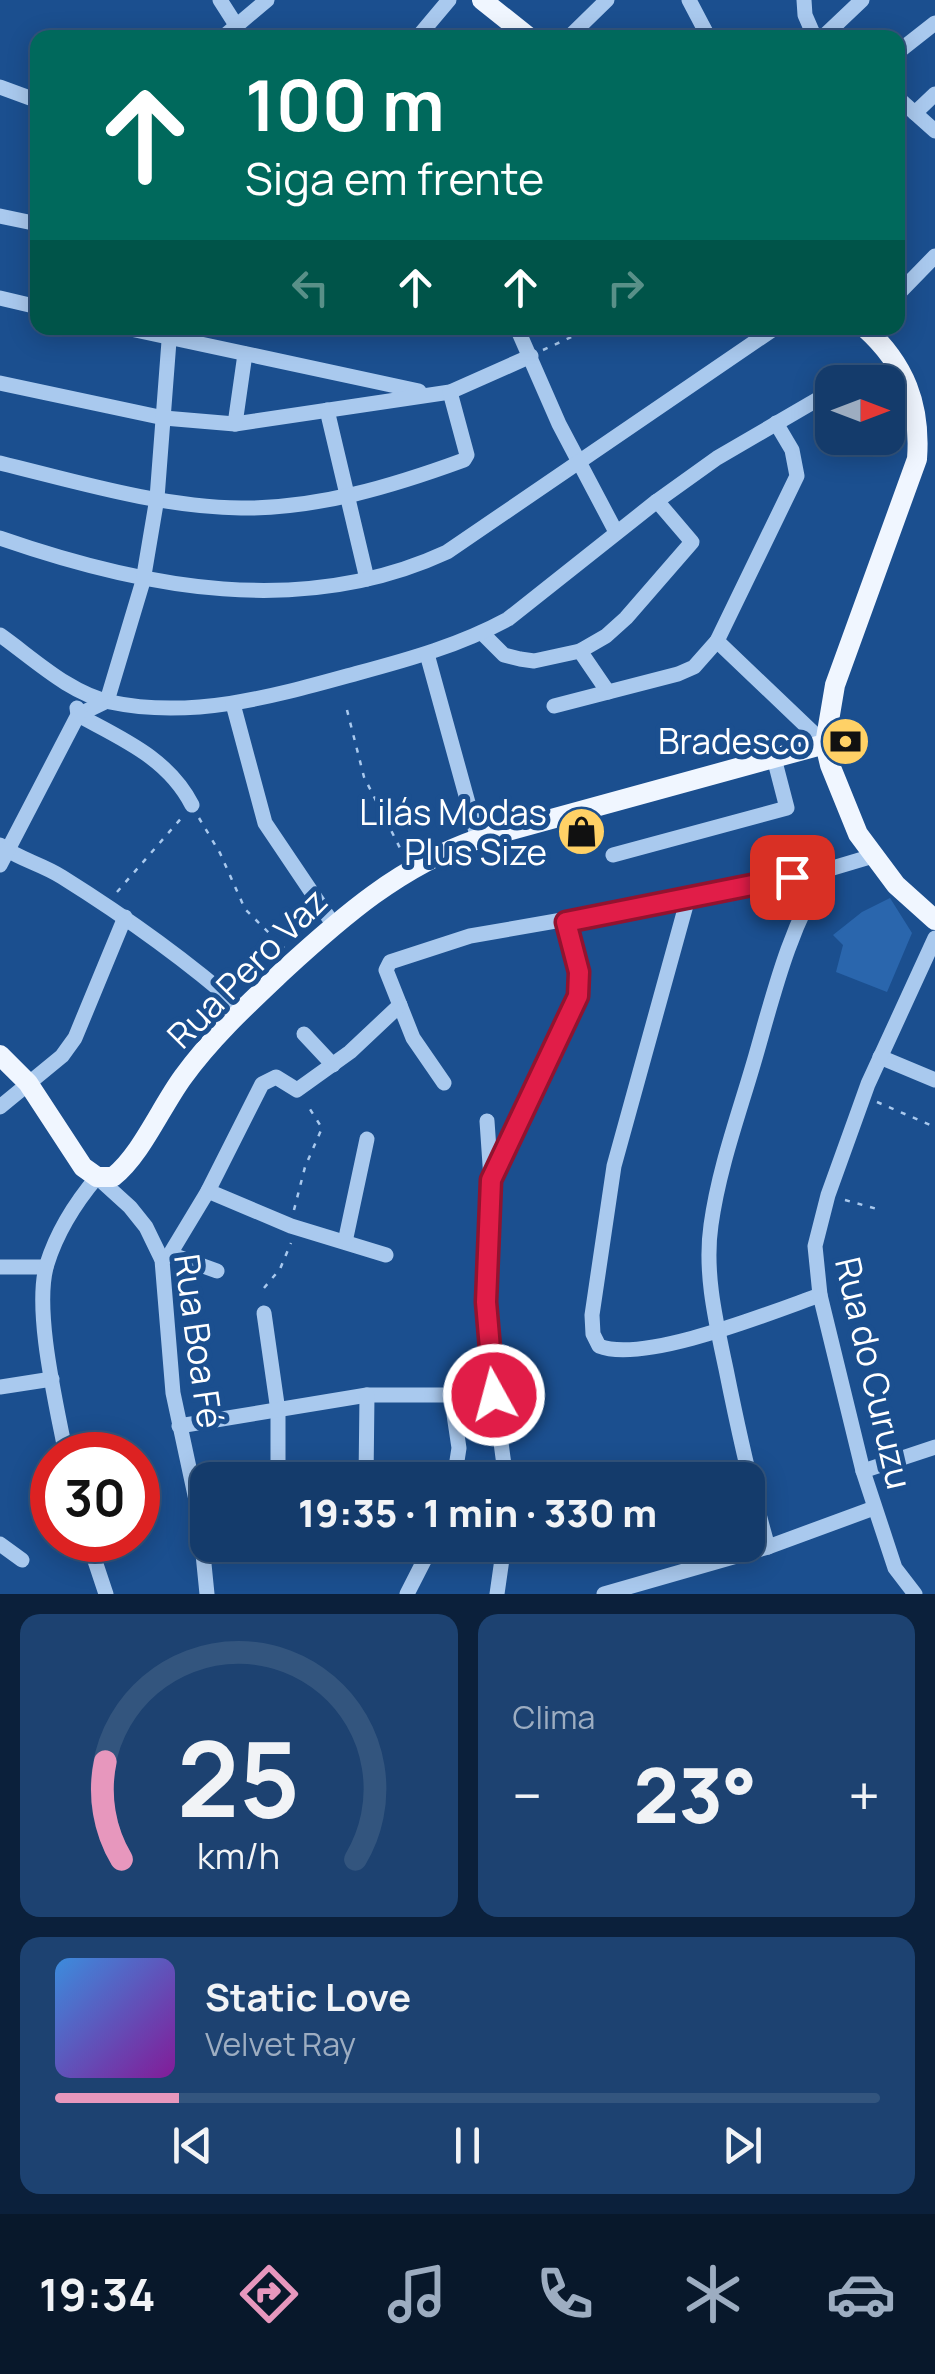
<!DOCTYPE html>
<html lang="pt">
<head>
<meta charset="utf-8">
<style>
	body { margin:0; font-family:Manrope,sans-serif; background:#1d4271; color:#f1f3f6; height:100vh; display:flex; flex-direction:column; font-size:38px; white-space:nowrap }
	* { box-sizing:border-box; margin:0 }
	p { font-size:32px; color:#9dadc1 }
	.icon { flex:none; width:55px; height:55px; fill:none; stroke:currentColor; stroke-width:2; stroke-linecap:round; stroke-linejoin:round }
	.map { position:relative; height:1594px; overflow:hidden }
	.side { display:flex; flex-direction:column; gap:20px; padding:20px; background:#0b203b; flex:1 }
	.side>* { flex:none }
	.banner { position:absolute; left:30px; top:30px; width:875px; height:305px; border-radius:20px; box-shadow:0 5px 25px #0003,0 0 0 2px #33557e; background:#00695c; color:#fff; overflow:hidden }
	.needle { width:65px; rotate:90deg }
	.buttons { position:absolute; left:815px; top:365px; display:grid; gap:20px }
	.buttons a { display:grid; place-items:center; width:90px; height:90px; border-radius:20px; background:#143b6b; box-shadow:0 5px 25px #0003,0 0 0 2px #33557e; font-size:50px }
	.speed { position:absolute; left:30px; top:1432px; display:flex; gap:20px; font-size:50px; font-weight:700; text-align:center }
	.speed>* { display:grid; place-content:center; width:130px; height:130px; border-radius:50%; background:#143b6b; box-shadow:0 5px 25px #0003,0 0 0 2px #33557e; line-height:1 }
	.speed .limit { border:15px solid #d22; background:#fff; color:#111 }
	.pin { position:absolute; display:grid; place-items:center; width:85px; height:85px; color:#fff; margin:-42px; border-radius:20px; box-shadow:0 5px 15px #0006 }
	.me { position:absolute; width:110px; margin:-55px; rotate:353deg; stroke-linejoin:round; filter:drop-shadow(0 0 8px #0008) }
	.turn { display:flex; align-items:center; gap:35px; height:210px; padding:0 50px; font-size:45px }
	.turn .icon { width:130px; height:130px; stroke-width:2.5 }
	.turn b { display:block; font-size:70px; line-height:85px }
	.lanes { display:flex; align-items:center; height:95px; padding:0 50px; background:#0003; justify-content:center; gap:50px; direction:ltr }
	.lanes .off { opacity:.35 }
	.big { font-size:75px; font-weight:800; line-height:1.1 }
	.side .card { flex:1; display:flex; flex-direction:column; justify-content:center; gap:15px; min-width:0; padding:0 35px; border-radius:20px; background:#1d4271 }
	.side .dial { align-items:center; gap:0 }
	.dial svg { height:260px; overflow:visible; fill:none; stroke:#33557e; stroke-width:7; stroke-linecap:round; text-anchor:middle }
	.dial text { fill:#f1f3f6; stroke:none }
	.song { display:flex; align-items:center; gap:30px }
	.cover { width:120px; height:120px; border-radius:15px; background:linear-gradient(135deg,hsl(210 70% 55%),hsl(290 70% 35%)) }
	.played { height:10px; border-radius:5px; background:linear-gradient(90deg,#e797bd 15%,#33557e 15%) }
	.keys { display:flex; justify-content:space-around; direction:ltr }
	.heat { display:flex; justify-content:space-between; align-items:center; font-size:55px; direction:ltr }
	.side .tiles { flex:1; display:grid; gap:20px; grid-template-columns:1fr 1fr }
	.card:last-child { grid-column:span 2 }
	.trip { position:absolute; left:190px; top:1462px; width:575px; height:100px; border-radius:20px; background:#143b6b; box-shadow:0 5px 25px #0003,0 0 0 2px #33557e; font-weight:800; line-height:100px; text-align:center }
	.dock { display:flex; height:160px; justify-content:space-around; align-items:center; background:#08182b; color:#9dadc1 }
	.dock .icon { width:70px; height:70px }
	.dock .active { color:#e797bd }
	.dock b { font-size:45px; color:#f1f3f6 }
	.map>svg:first-child { display:block }
</style>
</head>
<body>
<div class="map">
<svg width="935" height="1594" viewBox="0 0 935 1594">
	<rect width="100%" height="100%" fill="#1b4f8f"/>
	<polygon fill="#2a66ad" points="890,898 912,933 887,992 836,972 843,945 833,935 862,912"/>
	<g fill="none" stroke-linecap="round" stroke-linejoin="round">
		<g stroke="#a9c9ee" stroke-width="2.5" stroke-dasharray="5 8" stroke-linecap="butt">
			<polyline points="543,350 591,328"/>
			<polyline points="859,375 874,367"/>
			<polyline points="347,710 364,777 402,852"/>
			<polyline points="199,818 220,853 245,909 284,948"/>
			<polyline points="117,892 184,815"/>
			<polyline points="877,1102 935,1127"/>
			<polyline points="845,1200 877,1209"/>
			<polyline points="294,1210 305,1167 322,1128 306,1103"/>
			<polyline points="264,1288 280,1269 291,1243"/>
		</g>
		<g stroke="#a9c9ee" stroke-width="15">
			<polyline points="220,0 236,25"/>
			<polyline points="689,0 709,38"/>
			<polyline points="804,0 805,15 815,38"/>
			<polyline points="222,38 267,0"/>
			<polyline points="417,38 449,0"/>
			<polyline points="568,38 607,0"/>
			<polyline points="822,38 862,0"/>
			<polyline points="898,52 935,23"/>
			<polyline points="0,87 38,101"/>
			<polyline points="898,98 935,131"/>
			<polyline points="915,113 935,94"/>
			<polyline points="0,216 38,224"/>
			<polyline points="898,294 935,256"/>
			<polyline points="0,298 38,307"/>
			<polyline points="126,328 419,391"/>
			<polyline points="517,328 559,424 616,532"/>
			<polyline points="846,382 847,382"/>
			<polyline points="0,383 164,418 235,424 450,392 531,356"/>
			<polyline points="327,410 367,579"/>
			<polyline points="235,424 245,354"/>
			<path d="M0,463C78,482 160,507 241,508C317,509 393,486 464,460L467,455L450,392"/>
			<path d="M0,538C144,588 302,619 447,552L775,328"/>
			<polyline points="482,633 504,655 520,659 534,661 580,651 606,636 626,618 692,542 657,501"/>
			<path d="M0,635C34,659 69,693 110,702C194,720 278,695 358,673C410,659 460,645 508,619L657,501L717,458L832,391"/>
			<polyline points="717,641 825,744"/>
			<polyline points="580,651 608,692"/>
			<polyline points="427,654 478,839"/>
			<polyline points="233,704 265,823 333,924"/>
			<polyline points="554,706 678,674 694,667 717,641 797,476 792,450 776,423"/>
			<polyline points="78,715 107,701 143,581 157,498 170,328"/>
			<path d="M78,715C122,739 168,758 192,805"/>
			<path d="M0,845C18,859 42,864 62,877C126,917 185,959 242,1009"/>
			<polyline points="613,855 787,808 774,758"/>
			<polyline points="0,865 78,715 77,708"/>
			<path d="M688,898L614,1166L592,1315L593,1334L599,1346C644,1364 772,1312 820,1295"/>
			<polyline points="304,1034 333,1065"/>
			<polyline points="880,1057 935,1080"/>
			<polyline points="444,1083 413,1038 386,970 390,962 470,936 688,898 826,870 873,856"/>
			<polyline points="0,1107 62,1056 75,1038 125,917"/>
			<polyline points="487,1121 491,1179 487,1338 506,1480"/>
			<polyline points="492,1177 577,996 579,972 566,922"/>
			<polyline points="208,1191 291,1226 386,1255"/>
			<polyline points="345,1242 367,1139"/>
			<polyline points="170,1254 217,1271"/>
			<polyline points="162,1260 170,1254 208,1191 262,1084 276,1077 297,1090 350,1052 400,1005"/>
			<polyline points="0,1267 46,1267"/>
			<polyline points="264,1313 278,1411 278,1480"/>
			<polyline points="0,1387 52,1379"/>
			<polyline points="451,1395 459,1448 454,1480"/>
			<polyline points="179,1426 367,1395 494,1395"/>
			<path d="M66,1455C57,1407 33,1309 47,1264C57,1232 76,1202 97,1177L130,1207L146,1227L162,1260L173,1393L199,1514L207,1594"/>
			<polyline points="863,1471 935,1447"/>
			<polyline points="366,1480 367,1395"/>
			<polyline points="88,1540 106,1594"/>
			<polyline points="0,1544 22,1560"/>
			<path d="M768,1547C751,1488 738,1429 726,1369C716,1322 704,1273 711,1225C719,1167 740,1111 756,1055C774,992 790,926 826,870"/>
			<polyline points="407,1594 432,1545"/>
			<polyline points="497,1594 504,1545"/>
			<polyline points="604,1594 768,1547 874,1508"/>
			<polyline points="915,1594 895,1568 863,1471 820,1295 815,1246 828,1195 868,1084 935,938"/>
		</g>
		<g stroke="#f0f6ff" stroke-width="20">
			<polyline points="482,0 530,38"/>
			<path d="M865,328C905,364 921,405 917,459L835,685L825,744L830,765L858,834L896,885L935,920"/>
			<path d="M0,1055L28,1083L83,1167L97,1177H113C141,1155 161,1107 183,1077C212,1037 248,1004 283,971C343,916 400,866 478,839L825,744"/>
		</g>
	</g>
	<g fill="none" stroke-linecap="round" stroke-linejoin="round">
		<defs>
			<polyline id="route" points="494,1395 486,1302 491,1180 578,996 579,972 566,922 792,877"/>
		</defs>
		<use href="#route" stroke="#92132f" stroke-width="25"/>
		<use href="#route" stroke="#e11d48" stroke-width="18"/>
	</g>
	<defs>
		<symbol id="bank-disc" viewBox="-11 -11 22 22"><circle r="9.5" fill="#ffd166" stroke="#1b4f8f"/><path d="M-6-4H6V4H-6ZM0-2.3a2.3 2.3 0 1 0 0 4.6a2.3 2.3 0 1 0 0-4.6Z" fill="#111"/></symbol>
		<symbol id="shop-disc" viewBox="-11 -11 22 22"><circle r="9.5" fill="#ffd166" stroke="#1b4f8f"/><path d="M-5-2.5h2.3a2.7 3.5 0 0 1 5.4 0H5L5.5 6h-11ZM-1.5-2.5h3a1.5 2.3 0 0 0-3 0Z" fill="#111"/></symbol>
	</defs>
	<g fill-rule="evenodd">
		<use href="#bank-disc" x="818" y="714" width="55" height="55"/>
		<use href="#shop-disc" x="554" y="804" width="55" height="55"/>
	</g>
	<g text-anchor="middle" dominant-baseline="central" stroke-width="10" stroke-linejoin="round" paint-order="stroke">
		<g font-size="35" fill="#fff" stroke="#1b4f8f" text-anchor="end">
			<text x="810" y="741">Bradesco</text>
			<text x="547" y="812">Lilás Modas<tspan x="547" dy="40">Plus Size</tspan></text>
		</g>
		<g font-size="35" fill="#fff" stroke="#1b4f8f">
			<text transform="translate(247 968) rotate(-45)">Rua Pero Vaz</text>
			<text transform="translate(199 1341) rotate(82)">Rua Boa Fé</text>
			<text transform="translate(874 1373) rotate(77)">Rua do Curuzu</text>
		</g>
	</g>
</svg>
<div class="buttons">
<a><svg class="needle" viewBox="-14 -14 28 28"><path d="M0-13l5 13h-10z" fill="#e53935"/><path d="M0 13l5-13h-10z" fill="#9dadc1"/></svg></a>
</div>
<div class="speed"><div class="limit">30</div></div>
<div class="pin" style="left:792px;top:877px;background:#d93025"><svg class="icon" aria-label="arrive" viewBox="0 0 24 24"><path d="M6 21V4h12l-3 4 3 4H6"/></svg></div>
<svg class="me" style="left:494px;top:1395px" viewBox="-20 -20 40 40"><circle r="17" fill="#e11d48" stroke="#fff" stroke-width="3"/><path d="M0-11L8 9 0 5-8 9z" fill="#fff"/></svg>
<div class="trip">19:35 · 1 min · 330 m</div>
<div class="banner">
<div class="turn"><svg class="icon" aria-label="ahead" viewBox="0 0 24 24"><path d="M12 20V5M6 11l6-6 6 6"/></svg><div><b>100 m</b>Siga em frente</div></div>
<div class="lanes"><svg class="icon off" aria-label="left" viewBox="0 0 24 24"><path d="M17 20v-9H6M10 6l-5 5 5 5"/></svg><svg class="icon" aria-label="ahead" viewBox="0 0 24 24"><path d="M12 20V5M6 11l6-6 6 6"/></svg><svg class="icon" aria-label="ahead" viewBox="0 0 24 24"><path d="M12 20V5M6 11l6-6 6 6"/></svg><svg class="icon off" aria-label="right" viewBox="0 0 24 24"><path d="M7 20v-9h11M14 6l5 5-5 5"/></svg></div>
</div>
</div>
<section class="side">
<div class="tiles">
<div class="card dial"><svg viewBox="0 0 100 80">
<path d="M14 69A42 42 0 1 1 86 69"/>
<path d="M14 69A42 42 0 0 1 9 39" stroke="#e797bd"/>
<text x="50" y="56" font-size="32" font-weight="700">25</text>
<text x="50" y="72" font-size="11">km/h</text>
</svg></div>
<div class="card"><p>Clima</p>
<div class="heat"><a>−</a><b class="big">23°</b><a>+</a></div>
</div>
<div class="card">
<div class="song"><i class="cover"></i><div><b>Static Love</b><p>Velvet Ray</p></div></div>
<div class="played"></div>
<div class="keys"><svg class="icon" aria-label="previous" viewBox="0 0 24 24"><path d="M18 5L8 12l10 7zM5 5v14"/></svg><svg class="icon" aria-label="pause" viewBox="0 0 24 24"><path d="M8 5v14M16 5v14"/></svg><svg class="icon" aria-label="next" viewBox="0 0 24 24"><path d="M6 5l10 7-10 7zM19 5v14"/></svg></div>
</div>
</div>
</section>
<nav class="dock">
<b>19:34</b>
<svg class="icon active" aria-label="directions" viewBox="0 0 24 24"><path d="M12 3l9 9-9 9-9-9zM9 14v-3h6M13 9l2 2-2 2"/></svg>
<svg class="icon" aria-label="music" viewBox="0 0 24 24"><path d="M9 18V5l10-2v13"/><circle cx="6" cy="18" r="3"/><circle cx="16" cy="16" r="3"/></svg>
<svg class="icon" aria-label="phone" viewBox="0 0 24 24"><path d="M5 4h4l2 5-3 2q2 4 5 5l2-3 5 2v4C11 20 4 13 5 4z"/></svg>
<svg class="icon" aria-label="climate" viewBox="0 0 24 24"><path d="M12 3v18M4 7l16 10M4 17L20 7"/></svg>
<svg class="icon" aria-label="car" viewBox="0 0 24 24"><path d="M5 17H2v-5l4-1 3-4h7l3 4 3 1v5h-3M9 17h6M6 11h13"/><circle cx="7" cy="17" r="2"/><circle cx="17" cy="17" r="2"/></svg>
</nav>
</body>
</html>
